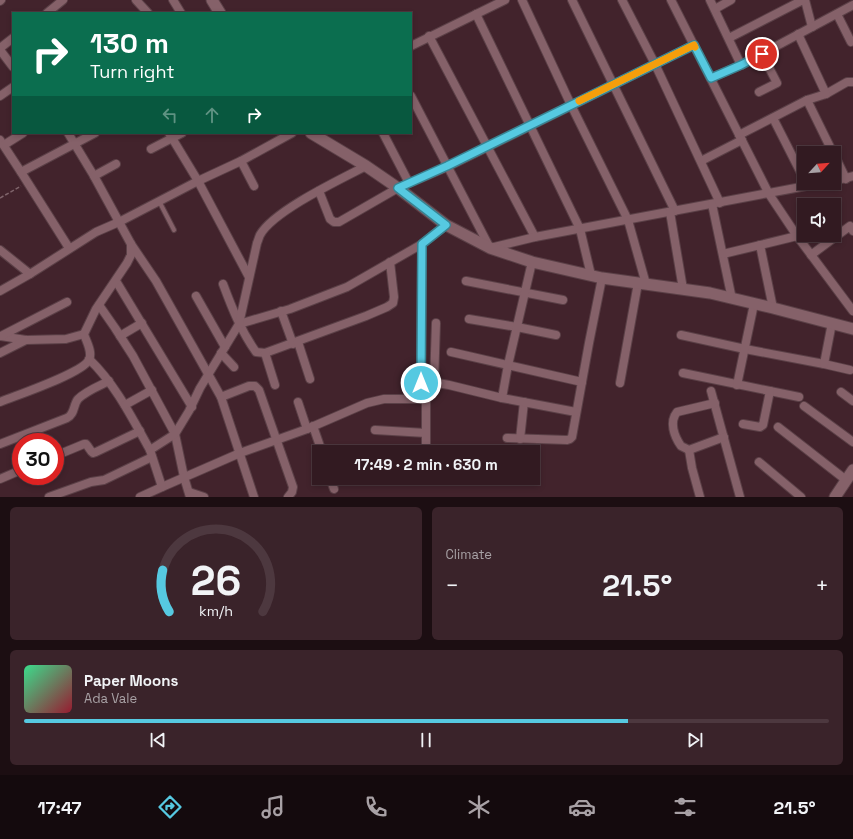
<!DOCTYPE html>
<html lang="en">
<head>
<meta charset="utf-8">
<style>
	body { margin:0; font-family:"Space Grotesk",sans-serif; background:#3a232a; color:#f1f3f6; height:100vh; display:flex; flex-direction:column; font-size:15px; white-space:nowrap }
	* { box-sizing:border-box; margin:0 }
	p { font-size:13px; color:#a8a1a5 }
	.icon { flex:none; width:22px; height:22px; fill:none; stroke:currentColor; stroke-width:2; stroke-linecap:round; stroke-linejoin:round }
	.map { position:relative; height:497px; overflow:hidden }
	.sheet { display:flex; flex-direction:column; gap:10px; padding:10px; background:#1c0e12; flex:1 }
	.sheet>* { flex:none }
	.top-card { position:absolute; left:12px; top:12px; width:400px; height:122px; border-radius:0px; box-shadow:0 2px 6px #0003,0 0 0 1px #4d383f; background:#0b6e4f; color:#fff; overflow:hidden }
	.needle { width:26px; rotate:64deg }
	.tools { position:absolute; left:797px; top:146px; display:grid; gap:8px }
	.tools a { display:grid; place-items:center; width:44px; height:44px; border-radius:0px; background:#321a21; box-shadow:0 2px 6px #0003,0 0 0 1px #4d383f; font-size:20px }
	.speed { position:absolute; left:12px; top:433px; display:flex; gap:8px; font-size:20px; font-weight:700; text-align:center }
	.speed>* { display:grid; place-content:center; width:52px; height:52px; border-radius:50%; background:#321a21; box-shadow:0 2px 6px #0003,0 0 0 1px #4d383f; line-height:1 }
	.speed .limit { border:6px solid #d22; background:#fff; color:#111 }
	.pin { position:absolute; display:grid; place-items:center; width:34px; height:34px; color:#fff; margin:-17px; border:2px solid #fff; border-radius:50%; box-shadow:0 1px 4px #0007 }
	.me { position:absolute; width:44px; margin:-22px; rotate:0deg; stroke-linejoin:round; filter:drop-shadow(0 0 3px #0008) }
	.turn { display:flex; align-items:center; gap:14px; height:84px; padding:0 12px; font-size:18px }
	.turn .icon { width:52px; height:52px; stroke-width:2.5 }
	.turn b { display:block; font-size:28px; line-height:34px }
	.lanes { display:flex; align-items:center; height:38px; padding:0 12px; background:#0003; justify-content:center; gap:20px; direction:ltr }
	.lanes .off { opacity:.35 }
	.big { font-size:30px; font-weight:800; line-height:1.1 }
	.sheet .tile { flex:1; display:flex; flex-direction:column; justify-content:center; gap:6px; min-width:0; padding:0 14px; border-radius:6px; background:#3a232a }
	.sheet .dial { align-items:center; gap:0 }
	.dial svg { height:104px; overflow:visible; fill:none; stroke:#4d383f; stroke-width:7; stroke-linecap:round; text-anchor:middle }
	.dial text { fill:#f1f3f6; stroke:none }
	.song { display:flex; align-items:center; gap:12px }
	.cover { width:48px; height:48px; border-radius:6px; background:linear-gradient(135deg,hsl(150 70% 55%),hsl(350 70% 35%)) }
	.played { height:4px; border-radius:2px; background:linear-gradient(90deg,#56c9e1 75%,#4d383f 75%) }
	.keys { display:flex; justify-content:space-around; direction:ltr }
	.heat { display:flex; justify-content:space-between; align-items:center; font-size:22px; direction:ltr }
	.sheet .tiles { flex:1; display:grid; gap:10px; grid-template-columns:1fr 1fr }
	.tile:last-child { grid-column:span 2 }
	.trip { position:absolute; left:312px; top:445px; width:228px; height:40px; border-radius:0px; background:#321a21; box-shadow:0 2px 6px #0003,0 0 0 1px #4d383f; font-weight:800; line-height:40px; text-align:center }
	.tabs { display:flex; height:64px; justify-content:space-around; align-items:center; background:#140a0d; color:#a8a1a5 }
	.tabs .icon { width:28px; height:28px }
	.tabs .selected { color:#56c9e1 }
	.tabs b { font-size:18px; color:#f1f3f6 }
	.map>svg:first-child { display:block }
</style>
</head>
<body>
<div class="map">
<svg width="853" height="497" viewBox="0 0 853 497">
	<rect width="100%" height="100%" fill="#42232c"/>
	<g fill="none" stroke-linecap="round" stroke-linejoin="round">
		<defs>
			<polyline id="lane" points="159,201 174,230"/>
			<g id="street">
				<polyline points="136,0 148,13"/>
				<polyline points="173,0 181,13"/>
				<polyline points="522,0 571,105 628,220 646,284"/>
				<polyline points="572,0 675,211"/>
				<polyline points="622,0 655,64 720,203"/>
				<polyline points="671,0 769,194 797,236 853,311"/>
				<polyline points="710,0 741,65"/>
				<polyline points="805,0 812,27"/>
				<polyline points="0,1 1,0"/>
				<polyline points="715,9 731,0"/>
				<polyline points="47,13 63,0"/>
				<polyline points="476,14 580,229 591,275"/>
				<polyline points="837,14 851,42"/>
				<polyline points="429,36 535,237"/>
				<polyline points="729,38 803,0"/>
				<polyline points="411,46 505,0"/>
				<polyline points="0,48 13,38"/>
				<polyline points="0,50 13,67"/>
				<polyline points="711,78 741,65 853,5"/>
				<polyline points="759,92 777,83 762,54"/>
				<polyline points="826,94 847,82 853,82"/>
				<polyline points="0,96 13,87"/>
				<polyline points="411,96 490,248 535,237 822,183"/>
				<polyline points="807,100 833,153"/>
				<polyline points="773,118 804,179"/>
				<polyline points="68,133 94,176 131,244 156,281 221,397 254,497"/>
				<polyline points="169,133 198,181 249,277"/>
				<polyline points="383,133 409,183"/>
				<polyline points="739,135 807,100 826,94 798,34"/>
				<polyline points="0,140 21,172 69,248"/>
				<polyline points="4,145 23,133"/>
				<polyline points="151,149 182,133"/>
				<polyline points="834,154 846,179"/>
				<polyline points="241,161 254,186"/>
				<polyline points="701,161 742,140"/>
				<polyline points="21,172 95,133"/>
				<polyline points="94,176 116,164"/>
				<polyline points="834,181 853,176"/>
				<polyline points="319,191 330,219 334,222 339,222 398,188 447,167 694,45"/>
				<polyline points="712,204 732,299"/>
				<polyline points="670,212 683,289"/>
				<polyline points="760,245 773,308"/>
				<polyline points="0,250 30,274 96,232 119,222 198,181 241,161 292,133"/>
				<polyline points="723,254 797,236"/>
				<polyline points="811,255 850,226 853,231"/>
				<polyline points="116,281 192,407"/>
				<polyline points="466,281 563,300"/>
				<path d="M223,284C232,308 241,331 256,352L265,353L366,316L387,307L393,303L394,297L390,262"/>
				<polyline points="0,291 30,274"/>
				<polyline points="196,296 225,347"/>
				<polyline points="99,305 115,328 133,356 175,434 184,477 190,497"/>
				<polyline points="281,311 293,344"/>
				<polyline points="469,319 517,327 556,335"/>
				<polyline points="239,324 290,309 347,287 422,244 446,225"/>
				<polyline points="681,335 745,349 824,364 850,370"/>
				<polyline points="0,336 26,340 66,339 84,334"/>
				<polyline points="1,336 67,302"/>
				<polyline points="120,336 142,323"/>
				<polyline points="298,342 310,379"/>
				<polyline points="451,352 582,382"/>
				<polyline points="0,353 26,340"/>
				<polyline points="221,353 234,367"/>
				<polyline points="265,353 275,385"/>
				<path d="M89,359C116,385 132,418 150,450"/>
				<polyline points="824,364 832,323"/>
				<polyline points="683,373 799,397"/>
				<polyline points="434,383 436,323"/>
				<polyline points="620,383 638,283"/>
				<polyline points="737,385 754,304"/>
				<polyline points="711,391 740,497"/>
				<polyline points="841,392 853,401"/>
				<polyline points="221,397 249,386 255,386 259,390 293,487 292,492 288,497"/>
				<polyline points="502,398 508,365 532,262"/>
				<polyline points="421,399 422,244"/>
				<path d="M0,402C17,395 81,374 89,360C93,352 86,341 84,334L96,309L127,263L131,255V244"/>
				<polyline points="298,402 307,429"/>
				<path d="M715,403L677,412C669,422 674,436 681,446L689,450L724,437"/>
				<polyline points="125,405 152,390"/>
				<polyline points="804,406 853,442"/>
				<polyline points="743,424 760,427 763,425 770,391"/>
				<polyline points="313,426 322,452"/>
				<polyline points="778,427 846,480"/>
				<polyline points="375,430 426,433"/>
				<polyline points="507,438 567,440 570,439 572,437 589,343 602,278"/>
				<polyline points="520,439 524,402"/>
				<path d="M0,444L67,418C75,414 73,405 78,399C86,391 99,386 109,381"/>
				<polyline points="689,450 692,468 700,497"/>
				<polyline points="426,452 426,398"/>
				<path d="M55,456L84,444H86C89,447 90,451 93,453L96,452L140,431"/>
				<polyline points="759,462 801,497"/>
				<polyline points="330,478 334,489"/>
				<polyline points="0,479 21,470"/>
				<polyline points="162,487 240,453 307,429 367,403 384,399 424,399 428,395 428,385 432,382 449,385 502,398 576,412"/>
				<polyline points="189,492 204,497"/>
				<polyline points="49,497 91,482 104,480 152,457"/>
				<path d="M140,497L162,487L150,450L175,434L189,411L200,388L239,324L257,243C258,241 259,237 260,235C273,211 341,179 366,166"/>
			</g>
			<g id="secondary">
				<polyline points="212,0 220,13"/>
				<polyline points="311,133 366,166 398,188 446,225 490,248 532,262 602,278 710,293 773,308 853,329"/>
				<polyline points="835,497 853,470"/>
			</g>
		</defs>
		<use href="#lane" stroke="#5b4047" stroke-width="6"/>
		<use href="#street" stroke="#5b4047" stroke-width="10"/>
		<use href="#secondary" stroke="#5b4047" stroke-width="13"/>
		<polyline stroke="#7f646b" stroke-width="1.5" stroke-dasharray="4 2" stroke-linecap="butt" points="0,198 21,186"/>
		<use href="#lane" stroke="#856169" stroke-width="4"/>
		<use href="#street" stroke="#856169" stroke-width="8"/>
		<use href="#secondary" stroke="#856169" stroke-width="11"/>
	</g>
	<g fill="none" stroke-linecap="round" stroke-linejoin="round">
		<defs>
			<polyline id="route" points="421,383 422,244 446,225 398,188 447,166 694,45 711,78 741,65 762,54"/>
		</defs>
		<use href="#route" stroke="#388392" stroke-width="10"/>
		<use href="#route" stroke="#56c9e1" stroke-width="7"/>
		<polyline stroke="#f59e0b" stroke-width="7" points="579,101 694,45 695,47"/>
	</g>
</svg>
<div class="tools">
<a><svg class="needle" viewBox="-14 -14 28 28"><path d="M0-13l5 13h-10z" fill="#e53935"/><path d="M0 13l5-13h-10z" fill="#a8a1a5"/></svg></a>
<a><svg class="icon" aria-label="sound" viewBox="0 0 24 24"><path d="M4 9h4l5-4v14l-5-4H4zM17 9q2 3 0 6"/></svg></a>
</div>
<div class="speed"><div class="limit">30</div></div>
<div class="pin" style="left:762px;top:54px;background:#d93025"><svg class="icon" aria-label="arrive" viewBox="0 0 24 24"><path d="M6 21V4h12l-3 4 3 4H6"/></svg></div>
<svg class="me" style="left:421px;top:383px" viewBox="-20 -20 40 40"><circle r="17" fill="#56c9e1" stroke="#fff" stroke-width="3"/><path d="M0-11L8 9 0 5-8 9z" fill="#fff"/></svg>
<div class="trip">17:49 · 2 min · 630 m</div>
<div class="top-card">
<div class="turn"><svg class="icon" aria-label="right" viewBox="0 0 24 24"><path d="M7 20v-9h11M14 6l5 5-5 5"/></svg><div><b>130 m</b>Turn right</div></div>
<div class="lanes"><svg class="icon off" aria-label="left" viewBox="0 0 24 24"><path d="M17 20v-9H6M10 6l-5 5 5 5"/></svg><svg class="icon off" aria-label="ahead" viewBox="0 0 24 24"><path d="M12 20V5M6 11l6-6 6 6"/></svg><svg class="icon" aria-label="right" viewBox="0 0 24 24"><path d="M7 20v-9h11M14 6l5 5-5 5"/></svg></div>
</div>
</div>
<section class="sheet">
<div class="tiles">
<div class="tile dial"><svg viewBox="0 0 100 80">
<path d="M14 69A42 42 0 1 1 86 69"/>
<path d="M14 69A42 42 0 0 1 9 37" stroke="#56c9e1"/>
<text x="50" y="56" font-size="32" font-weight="700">26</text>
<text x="50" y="72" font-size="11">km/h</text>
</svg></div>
<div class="tile"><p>Climate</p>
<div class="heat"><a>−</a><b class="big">21.5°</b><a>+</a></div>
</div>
<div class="tile">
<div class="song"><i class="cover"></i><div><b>Paper Moons</b><p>Ada Vale</p></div></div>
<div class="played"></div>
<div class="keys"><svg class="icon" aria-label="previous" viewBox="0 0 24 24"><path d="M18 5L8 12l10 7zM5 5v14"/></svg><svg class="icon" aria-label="pause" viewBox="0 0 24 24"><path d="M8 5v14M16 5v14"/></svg><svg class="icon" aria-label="next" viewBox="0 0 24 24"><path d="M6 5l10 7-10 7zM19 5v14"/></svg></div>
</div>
</div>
</section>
<nav class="tabs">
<b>17:47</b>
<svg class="icon selected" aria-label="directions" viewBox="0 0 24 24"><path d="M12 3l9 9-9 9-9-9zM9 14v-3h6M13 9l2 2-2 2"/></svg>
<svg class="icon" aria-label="music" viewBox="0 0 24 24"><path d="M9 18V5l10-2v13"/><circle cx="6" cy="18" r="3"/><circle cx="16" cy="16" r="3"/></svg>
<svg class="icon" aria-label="phone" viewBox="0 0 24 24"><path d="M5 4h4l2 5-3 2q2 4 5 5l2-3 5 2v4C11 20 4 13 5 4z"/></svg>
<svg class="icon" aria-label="climate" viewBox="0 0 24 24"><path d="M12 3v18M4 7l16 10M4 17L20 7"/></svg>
<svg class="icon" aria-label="car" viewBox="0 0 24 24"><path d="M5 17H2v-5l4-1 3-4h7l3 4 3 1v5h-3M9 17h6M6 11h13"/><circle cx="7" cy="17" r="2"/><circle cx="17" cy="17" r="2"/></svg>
<svg class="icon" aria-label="filters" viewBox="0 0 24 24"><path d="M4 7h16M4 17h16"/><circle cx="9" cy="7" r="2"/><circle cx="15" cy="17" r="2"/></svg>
<b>21.5°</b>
</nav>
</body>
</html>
